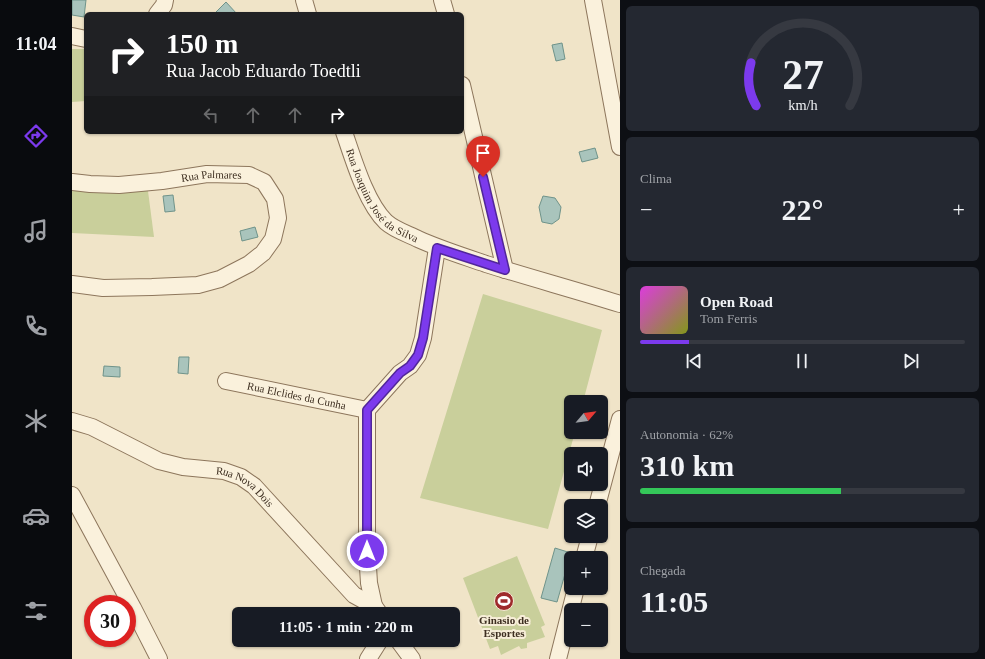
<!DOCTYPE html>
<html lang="pt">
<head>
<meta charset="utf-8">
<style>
	body { margin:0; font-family:Georgia,serif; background:#242831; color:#f1f3f6; height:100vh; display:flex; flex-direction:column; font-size:15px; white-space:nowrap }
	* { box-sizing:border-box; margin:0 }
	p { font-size:13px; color:#9ea1a6 }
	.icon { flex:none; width:22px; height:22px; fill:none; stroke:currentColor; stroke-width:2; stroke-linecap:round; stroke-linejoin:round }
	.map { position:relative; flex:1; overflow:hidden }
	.side { display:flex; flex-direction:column; gap:6px; padding:6px; background:#0d0f14; width:365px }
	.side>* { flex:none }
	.hud { position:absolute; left:12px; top:12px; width:380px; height:122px; border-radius:6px; box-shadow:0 1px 3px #0004; background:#202124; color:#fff; overflow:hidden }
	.needle { width:26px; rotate:61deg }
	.controls { position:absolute; left:492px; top:395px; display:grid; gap:8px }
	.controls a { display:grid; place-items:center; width:44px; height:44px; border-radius:6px; background:#171b24; box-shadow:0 1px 3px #0004; font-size:20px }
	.speed { position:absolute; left:12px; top:595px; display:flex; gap:8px; font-size:20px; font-weight:700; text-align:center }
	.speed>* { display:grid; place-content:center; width:52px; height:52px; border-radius:50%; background:#171b24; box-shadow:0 1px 3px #0004; line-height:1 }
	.speed .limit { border:6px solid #d22; background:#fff; color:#111 }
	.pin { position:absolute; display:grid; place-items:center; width:34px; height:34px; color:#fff; margin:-41px -17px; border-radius:50% 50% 50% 0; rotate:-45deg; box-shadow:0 0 4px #0007 }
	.pin .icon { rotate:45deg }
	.me { position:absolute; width:44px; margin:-22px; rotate:0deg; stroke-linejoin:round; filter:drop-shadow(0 0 3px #0008) }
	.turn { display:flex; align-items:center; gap:14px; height:84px; padding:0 16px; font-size:18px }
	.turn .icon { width:52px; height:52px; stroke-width:2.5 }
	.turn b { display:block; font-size:28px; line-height:34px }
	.lanes { display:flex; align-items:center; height:38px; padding:0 16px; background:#0003; justify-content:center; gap:20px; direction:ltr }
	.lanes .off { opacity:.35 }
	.big { font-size:30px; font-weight:700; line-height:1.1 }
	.side .tile { flex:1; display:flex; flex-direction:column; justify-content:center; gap:6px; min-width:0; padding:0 14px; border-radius:6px; background:#242831 }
	.side .dial { align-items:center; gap:0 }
	.dial svg { height:104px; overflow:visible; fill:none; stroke:#363941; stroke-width:7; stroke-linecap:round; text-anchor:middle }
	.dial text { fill:#f1f3f6; stroke:none }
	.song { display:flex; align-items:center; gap:12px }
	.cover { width:48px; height:48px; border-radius:6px; background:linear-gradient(135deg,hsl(300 70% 55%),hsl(70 70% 35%)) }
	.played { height:4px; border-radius:2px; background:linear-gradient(90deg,#7c3aed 15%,#363941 15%) }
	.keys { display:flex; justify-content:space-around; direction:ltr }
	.heat { display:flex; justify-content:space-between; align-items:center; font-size:22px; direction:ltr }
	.charge { height:6px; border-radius:3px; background:linear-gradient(90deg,#34c759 62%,#363941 0) }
	.trip { position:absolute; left:160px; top:607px; width:228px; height:40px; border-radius:6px; background:#171b24; box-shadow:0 1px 3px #0004; font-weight:700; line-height:40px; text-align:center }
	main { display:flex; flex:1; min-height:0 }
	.dock { display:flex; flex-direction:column; width:72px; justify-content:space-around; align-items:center; background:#090b0e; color:#9ea1a6 }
	.dock .icon { width:28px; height:28px }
	.dock .on { color:#7c3aed }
	.dock b { font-size:18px; color:#f1f3f6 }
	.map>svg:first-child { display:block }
</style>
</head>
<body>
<main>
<nav class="dock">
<b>11:04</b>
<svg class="icon on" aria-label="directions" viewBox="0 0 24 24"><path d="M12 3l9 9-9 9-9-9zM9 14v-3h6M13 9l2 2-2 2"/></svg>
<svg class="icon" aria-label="music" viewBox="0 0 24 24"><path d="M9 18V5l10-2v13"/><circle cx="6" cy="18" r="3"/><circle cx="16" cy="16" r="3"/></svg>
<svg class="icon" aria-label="phone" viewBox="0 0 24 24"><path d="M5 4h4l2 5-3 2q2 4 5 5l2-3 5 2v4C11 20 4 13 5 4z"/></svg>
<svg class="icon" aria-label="climate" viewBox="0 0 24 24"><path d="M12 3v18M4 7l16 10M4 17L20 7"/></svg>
<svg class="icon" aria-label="car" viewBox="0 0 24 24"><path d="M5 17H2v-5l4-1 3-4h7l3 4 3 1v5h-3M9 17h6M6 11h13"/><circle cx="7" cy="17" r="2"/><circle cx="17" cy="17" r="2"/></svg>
<svg class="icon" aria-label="filters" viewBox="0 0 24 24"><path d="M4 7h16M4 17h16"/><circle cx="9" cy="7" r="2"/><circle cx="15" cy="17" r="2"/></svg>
</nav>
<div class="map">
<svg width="548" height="659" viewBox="0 0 548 659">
	<rect width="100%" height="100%" fill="#f0e4c8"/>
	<g fill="#c9cf9b">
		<polygon points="0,49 14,49 14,101 0,102"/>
		<polygon points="0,188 76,191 82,237 0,233"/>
		<polygon points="411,294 530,330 511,402 499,402 499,432 503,432 476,529 348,498"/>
		<polygon points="445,556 473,625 469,627 473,637 455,643 455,648 449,649 447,646 429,655 426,646 418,649 391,578"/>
	</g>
	<g fill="#a9c4bc" stroke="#6f938a">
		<polygon points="0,0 14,0 12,17 0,15"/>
		<polygon points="154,2 165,14 142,14"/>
		<polygon points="490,43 493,59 484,61 480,45"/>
		<polygon points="523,148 526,158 510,162 507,152"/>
		<polygon points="101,195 103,211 93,212 91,196"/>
		<polygon points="471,196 483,198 489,207 487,219 480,224 470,222 467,207"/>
		<polygon points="183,227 186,237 170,241 168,231"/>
		<polygon points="107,357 117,357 116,374 106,373"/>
		<polygon points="32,366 48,367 48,377 31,376"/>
		<polygon points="483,548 499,553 485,602 469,598"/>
	</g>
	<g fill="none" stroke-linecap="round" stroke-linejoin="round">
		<defs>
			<g id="minor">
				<polyline points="232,0 236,14"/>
				<polyline points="370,0 374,14"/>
				<polyline points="521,0 548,147"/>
				<polyline points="85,14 92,5 93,0"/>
				<polyline points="0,36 14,39"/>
				<polyline points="390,85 433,270"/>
				<path id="s1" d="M272,132C281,158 294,203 314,222C323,230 336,234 346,239C368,249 391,256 414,264C459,278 503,290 548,304"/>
				<path id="s2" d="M0,182L18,184L47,185L90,181L135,174L177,175L192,182L203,199L206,218L201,239L191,253L177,264L148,279L126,285L80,287L31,288L0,284"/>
				<path id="s3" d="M154,381L295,410"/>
				<path id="s4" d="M0,421L20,427L87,461L111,467L152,471L169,477L182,486L282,595L302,606L307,613"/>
				<polyline points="0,495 61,608 87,659"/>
				<polyline points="525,506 548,419"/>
				<polyline points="512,558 518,536"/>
				<polyline points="302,606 297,583 295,551 295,410 328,373 338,366 346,355 351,338 365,248"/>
				<polyline points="326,640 340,659"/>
				<polyline points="296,659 308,640"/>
				<polyline points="486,659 504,588"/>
			</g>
		</defs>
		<use href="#minor" stroke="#8d765c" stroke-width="18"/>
		<use href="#minor" stroke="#faf1dc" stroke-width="16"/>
	</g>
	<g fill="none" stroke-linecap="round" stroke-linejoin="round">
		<defs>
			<polyline id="route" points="295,551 295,410 328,373 338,366 346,355 351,338 365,248 433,270 411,177"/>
		</defs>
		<use href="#route" stroke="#51269a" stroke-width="10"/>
		<use href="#route" stroke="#7c3aed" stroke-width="7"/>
	</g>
	<defs>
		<symbol id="stadium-disc" viewBox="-11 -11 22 22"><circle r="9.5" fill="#9e2a2b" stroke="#f7eed8"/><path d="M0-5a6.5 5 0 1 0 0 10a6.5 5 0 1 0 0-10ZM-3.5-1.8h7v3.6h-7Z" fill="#fff"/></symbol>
	</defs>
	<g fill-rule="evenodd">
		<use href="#stadium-disc" x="421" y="590" width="22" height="22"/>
	</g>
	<g text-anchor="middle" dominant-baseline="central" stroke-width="4" stroke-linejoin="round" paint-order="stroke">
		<g font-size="11" fill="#3d2e20" stroke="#f7eed8">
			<text stroke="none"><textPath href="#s2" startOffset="140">Rua Palmares</textPath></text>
			<text stroke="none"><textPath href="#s1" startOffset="77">Rua Joaquim José da Silva</textPath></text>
			<text stroke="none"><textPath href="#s3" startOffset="72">Rua Elclides da Cunha</textPath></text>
			<text stroke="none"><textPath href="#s4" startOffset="188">Rua Nova Dois</textPath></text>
		</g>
		<g font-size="11" font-weight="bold" fill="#3d2e20" stroke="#f7eed8">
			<text x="432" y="620">Ginasio de<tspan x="432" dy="13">Esportes</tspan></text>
		</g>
	</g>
</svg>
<div class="controls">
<a><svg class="needle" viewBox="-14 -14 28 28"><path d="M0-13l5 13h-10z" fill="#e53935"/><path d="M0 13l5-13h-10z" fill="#9ea1a6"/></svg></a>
<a><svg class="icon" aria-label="sound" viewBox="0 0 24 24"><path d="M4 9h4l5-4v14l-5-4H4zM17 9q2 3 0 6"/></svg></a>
<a><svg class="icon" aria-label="layers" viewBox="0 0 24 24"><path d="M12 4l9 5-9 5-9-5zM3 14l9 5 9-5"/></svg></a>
<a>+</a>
<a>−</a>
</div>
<div class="speed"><div class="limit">30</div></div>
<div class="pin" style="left:411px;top:177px;background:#d93025"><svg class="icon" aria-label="arrive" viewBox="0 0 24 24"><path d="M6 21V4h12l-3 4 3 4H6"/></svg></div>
<svg class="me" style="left:295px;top:551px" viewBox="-20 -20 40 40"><circle r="17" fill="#7c3aed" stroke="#fff" stroke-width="3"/><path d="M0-11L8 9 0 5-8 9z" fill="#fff"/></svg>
<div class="trip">11:05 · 1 min · 220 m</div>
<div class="hud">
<div class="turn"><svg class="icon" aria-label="right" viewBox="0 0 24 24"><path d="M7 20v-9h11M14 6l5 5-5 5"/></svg><div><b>150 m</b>Rua Jacob Eduardo Toedtli</div></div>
<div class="lanes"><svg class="icon off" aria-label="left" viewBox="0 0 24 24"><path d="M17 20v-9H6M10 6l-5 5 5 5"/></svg><svg class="icon off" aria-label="ahead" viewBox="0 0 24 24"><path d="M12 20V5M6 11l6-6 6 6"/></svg><svg class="icon off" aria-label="ahead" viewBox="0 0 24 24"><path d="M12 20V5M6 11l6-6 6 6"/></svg><svg class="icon" aria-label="right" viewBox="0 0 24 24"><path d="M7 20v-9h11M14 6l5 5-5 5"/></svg></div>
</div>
</div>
<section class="side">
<div class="tile dial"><svg viewBox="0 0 100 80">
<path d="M14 69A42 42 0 1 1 86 69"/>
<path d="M14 69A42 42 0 0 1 10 36" stroke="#7c3aed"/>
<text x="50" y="56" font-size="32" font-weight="700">27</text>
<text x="50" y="72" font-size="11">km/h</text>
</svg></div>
<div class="tile"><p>Clima</p>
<div class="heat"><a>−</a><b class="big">22°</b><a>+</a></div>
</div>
<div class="tile">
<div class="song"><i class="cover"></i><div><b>Open Road</b><p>Tom Ferris</p></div></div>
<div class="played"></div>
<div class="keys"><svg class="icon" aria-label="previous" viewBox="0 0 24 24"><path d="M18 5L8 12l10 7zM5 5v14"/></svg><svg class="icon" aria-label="pause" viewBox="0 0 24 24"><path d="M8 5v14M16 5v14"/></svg><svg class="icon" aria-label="next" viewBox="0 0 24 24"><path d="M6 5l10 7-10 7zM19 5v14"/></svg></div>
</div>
<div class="tile"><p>Autonomia · 62%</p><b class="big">310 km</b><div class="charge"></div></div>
<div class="tile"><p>Chegada</p><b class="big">11:05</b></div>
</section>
</main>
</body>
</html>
